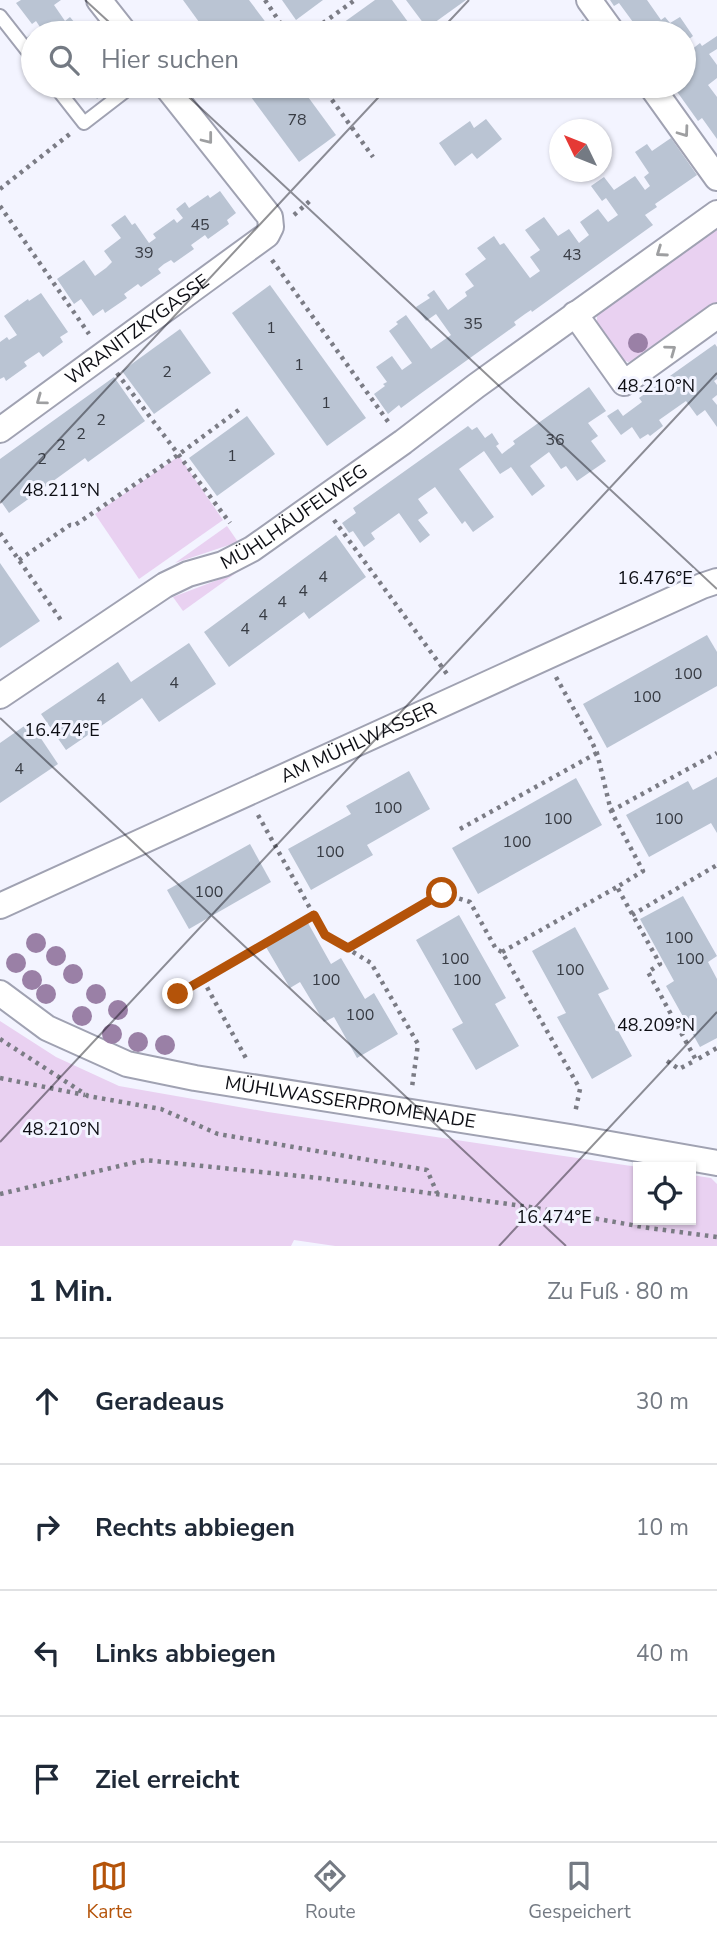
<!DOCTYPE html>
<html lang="de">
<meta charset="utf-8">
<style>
body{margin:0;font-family:"Nunito Sans",sans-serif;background:#f2f2f3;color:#1f2937}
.controls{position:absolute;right:21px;bottom:21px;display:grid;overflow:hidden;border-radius:0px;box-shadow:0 2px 5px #0004}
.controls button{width:63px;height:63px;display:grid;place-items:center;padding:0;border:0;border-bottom:2px solid #e0e1e3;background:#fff;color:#1f2937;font:35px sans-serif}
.compass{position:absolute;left:549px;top:119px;width:63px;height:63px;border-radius:50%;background:#fff;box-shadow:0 2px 5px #0004;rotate:313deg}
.stop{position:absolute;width:21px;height:21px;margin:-16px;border:5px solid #b45309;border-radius:50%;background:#fff}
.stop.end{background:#b45309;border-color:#fff;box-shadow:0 2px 7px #0008}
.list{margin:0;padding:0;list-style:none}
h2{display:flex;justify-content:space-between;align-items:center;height:91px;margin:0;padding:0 28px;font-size:30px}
h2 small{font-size:23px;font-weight:400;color:#747a83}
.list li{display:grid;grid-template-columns:46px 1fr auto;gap:21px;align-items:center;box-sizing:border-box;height:126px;padding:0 28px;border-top:2px solid #e0e1e3}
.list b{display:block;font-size:26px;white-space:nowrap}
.list em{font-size:23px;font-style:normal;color:#747a83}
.icon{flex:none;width:38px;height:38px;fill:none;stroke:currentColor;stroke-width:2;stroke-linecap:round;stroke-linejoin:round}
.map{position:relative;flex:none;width:717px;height:1246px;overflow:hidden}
.search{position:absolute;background:#fff;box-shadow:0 2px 5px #0004;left:21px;right:21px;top:21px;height:77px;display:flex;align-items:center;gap:18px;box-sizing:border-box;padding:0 24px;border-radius:38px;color:#747a83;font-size:26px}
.sheet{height:595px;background:#fff}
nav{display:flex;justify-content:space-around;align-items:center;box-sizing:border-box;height:98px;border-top:2px solid #e0e1e3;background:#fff;font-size:19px;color:#747a83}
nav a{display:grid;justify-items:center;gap:4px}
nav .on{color:#b45309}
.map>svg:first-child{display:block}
</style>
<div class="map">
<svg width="717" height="1246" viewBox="0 0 717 1246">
<rect width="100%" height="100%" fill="#f3f4ff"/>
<!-- green -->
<g fill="#e9d1f1">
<path d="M717 225V304L640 359 628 362 618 358 597 327V316L603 305Z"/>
<path d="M179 456 223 520 139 579 95 514Z"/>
<path d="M227 526 238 542 175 563Z"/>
<path d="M236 573 183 611 173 597Z"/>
<path d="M0 1021 56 1057 119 1086 268 1112 638 1167V1220H691V1175L711 1178 717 1184V1246H335L294 1240 291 1246H0Z"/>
</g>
<!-- building -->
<g fill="#bac4d3">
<path d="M21 0H61L54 5 65 21 70 17 83 33H33V48L26 38 40 27 36 21 32 24 16 3Z"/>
<path d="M183 0H249L267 24 255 33H207Z"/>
<path d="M282 0H323L296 20Z"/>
<path d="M375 0H392L416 33H329Z"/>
<path d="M406 0H466L427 28Z"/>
<path d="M610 0H647L661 20 665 17 670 23 680 17 693 36 684 43V33H641L619 3 614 6Z"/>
<path d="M583 19 594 33H573L570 30Z"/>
<path d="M717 36V49L709 54 717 65V78L708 85 717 97V139L702 118 698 121 673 86H684V51L686 54 700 43 702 46Z"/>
<path d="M80 86H113L97 99 91 91 87 94Z"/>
<path d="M243 86H300L336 135 299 162Z"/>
<path d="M486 119 502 139 477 159 472 153 455 166 439 143 470 121 474 128Z"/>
<path d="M671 138 697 175 655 204 657 207 645 215 653 225 532 312 531 310 525 314 514 322 516 325 420 394 401 408 399 405 388 414 374 394 385 386 383 384 387 382 376 367 392 356 402 370 412 363 389 331 398 324 396 322 406 315 431 349 451 335 436 314 426 321 416 307 430 298 427 295 434 290 448 310 467 296 465 292 474 286 465 274 486 259 477 248 494 236 500 245 504 243 530 278 540 271 530 257 540 250 525 230 544 217 558 236 569 229 579 243 589 235 580 222 598 209 608 222 618 215 606 198 602 201 591 186 604 177 614 190 635 176 645 190 650 186 644 177 649 173 635 152 647 144 652 151Z"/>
<path d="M220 191 236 213 227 220 229 224 208 239 205 235 191 245 194 249 174 263 171 260 164 264 158 269 161 273 141 287 138 284 124 294 127 298 105 313 103 309 93 316 81 299 74 304 57 279 84 260 95 276 106 268 112 262 104 251 121 238 111 225 125 215 132 225 135 223 149 243 156 238 153 234 174 219 177 223 183 218 176 209 185 202 189 208 208 195 210 198Z"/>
<path d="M270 285 366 418 327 446 232 313Z"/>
<path d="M41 293 68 332 60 337 63 342 43 357 39 352 24 362 27 366 6 381 4 377 0 379V342L7 337 9 340 17 335 4 316 28 299 29 301Z"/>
<path d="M180 329 211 373 154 414 122 371Z"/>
<path d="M715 344 717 347V379L714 381 717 385V395L712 399 717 405V427L705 410 697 416 686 401 659 420 663 426 650 436 648 434 640 439 632 427 621 435 607 416 618 409 623 416 642 402 639 398Z"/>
<path d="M114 377 145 421 88 462 85 458 9 513 0 500V459Z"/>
<path d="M589 387 606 411 588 423 598 436 591 441 606 461 577 481 566 466 561 469 549 452 530 466 545 486 532 496 511 467 500 474 484 451 459 469 494 517 473 532 465 521 462 524 435 487 418 499 428 513 418 520 430 535 420 543 399 513 371 533 375 539 364 547 353 531 349 533 342 523 356 513 353 508 468 426 472 430 477 427 485 438 492 433 499 444 496 446 502 454 515 444 513 441Z"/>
<path d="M247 416 275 454 217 496 189 458Z"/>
<path d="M336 535 366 577 309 619 304 612 229 667 204 632Z"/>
<path d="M0 563 40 621 0 648Z"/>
<path d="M707 635 717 652V686L607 748 583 704Z"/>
<path d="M189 643 216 684 159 722 142 698 66 750 41 714 118 662 131 682Z"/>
<path d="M30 722 58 764 0 803V743Z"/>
<path d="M409 771 430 809 367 845 373 855 311 890 288 849 351 814 346 806Z"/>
<path d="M717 777V833L711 823 649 857 626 815 688 781 693 790Z"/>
<path d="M576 778 602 825 478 894 452 848Z"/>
<path d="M250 844 271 882 189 929 167 890Z"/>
<path d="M683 896 717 956 708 962 717 979V1038L700 1047 666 986 674 981 640 919Z"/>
<path d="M459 915 506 998 495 1004 519 1046 476 1070 452 1029 463 1023 416 940Z"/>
<path d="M308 923 331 964 341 958 365 999 374 993 398 1034 357 1058 334 1017 324 1022 300 982 290 988 266 947Z"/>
<path d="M575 927 609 989 598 994 632 1056 592 1079 557 1017 566 1013 532 951Z"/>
</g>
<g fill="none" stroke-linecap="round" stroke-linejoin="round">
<!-- service casing -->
<g stroke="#a0a2b2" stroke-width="16">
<g id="service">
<path d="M0 16 33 58"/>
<path d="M55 86 84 123 132 86"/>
</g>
</g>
<!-- minor casing -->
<g stroke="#a0a2b2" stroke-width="28">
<g id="minor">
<path d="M99 0 125 33"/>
<path d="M589 0 613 33"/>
<path d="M651 86 717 178"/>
<path d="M575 314 624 383 717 316"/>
<path id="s1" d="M0 430 267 235 271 227 270 217 166 86"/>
<path id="s2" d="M0 696 165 585 188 574 223 564 252 549 403 442 476 386 717 213"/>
<path id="s3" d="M0 906 702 586 717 581"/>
<path id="s4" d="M0 993 47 1028 127 1064 195 1078 570 1137 717 1163"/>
</g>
</g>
<!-- path -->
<g stroke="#7b7c85" stroke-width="4.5" stroke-dasharray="3.5 5" stroke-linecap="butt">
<path d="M265 0 287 33"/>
<path d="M271 33 283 25"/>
<path d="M309 33 355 0"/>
<path d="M322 86 373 157"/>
<path d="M0 189 71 133"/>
<path d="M0 206 89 334"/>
<path d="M294 215 311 200"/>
<path d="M272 260 389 423"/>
<path d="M117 373 230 523"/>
<path d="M334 520 447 674"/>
<path d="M0 533 63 623"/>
<path d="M19 560 70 525H75L178 455 240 409"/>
<path d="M556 677 591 740 597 753 611 811 643 871 617 887 660 964 648 972 696 1060 717 1048"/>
<path d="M611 811 717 753"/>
<path d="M258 815 325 935 371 963 418 1044 412 1087"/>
<path d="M460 829 597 753"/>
<path d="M632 915 717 865"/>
<path d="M348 949 442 893 470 902 496 949 502 952 580 1089 575 1113"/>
<path d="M502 952 617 887"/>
<path d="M203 980 247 1060"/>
<path d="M178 994 314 915"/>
<path d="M0 1039 88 1096 161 1109 218 1134 427 1170 437 1193"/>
<path d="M667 1061 679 1069 696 1060"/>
<path d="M0 1078 85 1095"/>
<path d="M0 1194 145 1160 319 1178 530 1207 649 1228 717 1237"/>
</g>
<!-- service -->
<use href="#service" stroke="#fff" stroke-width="12"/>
<!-- minor -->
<use href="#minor" stroke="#fff" stroke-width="24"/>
</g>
<!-- trees -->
<g fill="#9a80a6">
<circle cx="638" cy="343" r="10"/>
<circle cx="36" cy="943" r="10"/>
<circle cx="56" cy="956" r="10"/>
<circle cx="16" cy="963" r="10"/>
<circle cx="73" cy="974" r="10"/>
<circle cx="32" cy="980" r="10"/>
<circle cx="46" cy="994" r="10"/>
<circle cx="96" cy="994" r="10"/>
<circle cx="118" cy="1010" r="10"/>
<circle cx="82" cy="1016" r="10"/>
<circle cx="112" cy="1034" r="10"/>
<circle cx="138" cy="1042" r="10"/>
<circle cx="165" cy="1045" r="10"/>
</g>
<!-- one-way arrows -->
<defs><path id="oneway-chevron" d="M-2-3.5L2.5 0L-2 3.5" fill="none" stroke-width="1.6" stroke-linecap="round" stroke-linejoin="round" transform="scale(1.75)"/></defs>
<g stroke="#9e9fa1">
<use href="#oneway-chevron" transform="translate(684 132) rotate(54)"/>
<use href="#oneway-chevron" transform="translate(208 139) rotate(52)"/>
<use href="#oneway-chevron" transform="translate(661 252) rotate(145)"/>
<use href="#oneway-chevron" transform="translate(671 350) rotate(-36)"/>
<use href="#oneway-chevron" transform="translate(41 400) rotate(144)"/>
</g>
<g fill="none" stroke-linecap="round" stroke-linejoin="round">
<!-- route -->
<path stroke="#b45309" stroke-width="9" d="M178 994 314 915 325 935 348 948 442 893"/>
</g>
<!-- ticks -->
<path fill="none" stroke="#0d0e14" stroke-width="2" stroke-opacity="0.45" d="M85 0 121 33M438 33 469 0M177 86 717 589M0 503 389 86M0 718 566 1246M0 1142 717 373M499 1246 717 1012"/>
<g text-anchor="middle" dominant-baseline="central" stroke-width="6" stroke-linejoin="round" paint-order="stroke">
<!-- number labels -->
<g font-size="16" fill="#383c44">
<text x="297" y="120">78</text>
<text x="200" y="225">45</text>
<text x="144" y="253">39</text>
<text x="572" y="255">43</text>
<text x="473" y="324">35</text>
<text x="271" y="328">1</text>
<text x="299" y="365">1</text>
<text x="167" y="372">2</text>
<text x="326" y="403">1</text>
<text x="101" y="420">2</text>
<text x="81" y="434">2</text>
<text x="555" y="440">36</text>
<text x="61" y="445">2</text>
<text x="232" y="456">1</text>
<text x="42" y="459">2</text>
<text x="323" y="577">4</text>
<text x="303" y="591">4</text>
<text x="282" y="602">4</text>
<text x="263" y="615">4</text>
<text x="245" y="629">4</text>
<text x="688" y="674">100</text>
<text x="174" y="683">4</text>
<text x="647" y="697">100</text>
<text x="101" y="699">4</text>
<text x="19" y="769">4</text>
<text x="388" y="808">100</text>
<text x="558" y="819">100</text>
<text x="669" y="819">100</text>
<text x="517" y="842">100</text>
<text x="330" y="852">100</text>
<text x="209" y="892">100</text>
<text x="679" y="938">100</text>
<text x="455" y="959">100</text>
<text x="690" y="959">100</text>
<text x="570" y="970">100</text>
<text x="326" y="980">100</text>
<text x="467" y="980">100</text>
<text x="360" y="1015">100</text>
</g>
<!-- street labels -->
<g font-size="19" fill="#0d0e14" stroke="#f3f4ff">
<text stroke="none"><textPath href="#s1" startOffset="170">WRANITZKYGASSE</textPath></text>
<text stroke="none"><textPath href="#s2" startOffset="346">MÜHLHÄUFELWEG</textPath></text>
<text stroke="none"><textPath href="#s3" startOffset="394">AM MÜHLWASSER</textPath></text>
<text stroke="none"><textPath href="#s4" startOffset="373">MÜHLWASSERPROMENADE</textPath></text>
</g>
</g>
<g font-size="18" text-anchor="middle" fill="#0d0e14" stroke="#f3f4ff" stroke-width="6" stroke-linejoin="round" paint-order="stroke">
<text x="656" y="392">48.210°N</text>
<text x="61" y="496">48.211°N</text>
<text x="655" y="584">16.476°E</text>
<text x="62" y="736">16.474°E</text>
<text x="656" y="1031">48.209°N</text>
<text x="61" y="1135">48.210°N</text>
<text x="554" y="1223">16.474°E</text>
</g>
</svg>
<div class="controls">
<button><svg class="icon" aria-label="locate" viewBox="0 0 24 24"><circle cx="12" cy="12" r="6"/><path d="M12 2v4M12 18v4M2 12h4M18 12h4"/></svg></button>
</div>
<svg class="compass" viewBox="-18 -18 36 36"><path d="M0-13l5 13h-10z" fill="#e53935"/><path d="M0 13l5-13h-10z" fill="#747a83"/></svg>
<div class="stop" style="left:442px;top:893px"></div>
<div class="stop end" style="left:178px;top:994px"></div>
<div class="search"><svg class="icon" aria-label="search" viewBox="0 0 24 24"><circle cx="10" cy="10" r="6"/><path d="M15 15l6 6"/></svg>Hier suchen</div>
</div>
<section class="sheet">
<h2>1 Min.<small>Zu Fuß · 80 m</small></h2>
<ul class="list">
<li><svg class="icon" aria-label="ahead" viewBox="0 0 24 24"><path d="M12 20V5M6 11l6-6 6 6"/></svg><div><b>Geradeaus</b></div><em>30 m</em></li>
<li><svg class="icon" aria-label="right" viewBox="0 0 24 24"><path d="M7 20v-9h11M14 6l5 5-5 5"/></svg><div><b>Rechts abbiegen</b></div><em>10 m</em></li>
<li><svg class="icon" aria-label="left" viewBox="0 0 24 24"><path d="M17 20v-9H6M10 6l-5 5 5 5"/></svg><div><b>Links abbiegen</b></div><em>40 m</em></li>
<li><svg class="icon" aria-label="arrive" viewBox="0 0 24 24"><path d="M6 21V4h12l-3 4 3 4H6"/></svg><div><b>Ziel erreicht</b></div></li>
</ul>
</section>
<nav>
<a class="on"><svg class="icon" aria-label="map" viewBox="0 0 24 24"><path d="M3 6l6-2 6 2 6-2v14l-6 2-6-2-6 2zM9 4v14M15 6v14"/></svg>Karte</a>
<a><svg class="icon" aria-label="directions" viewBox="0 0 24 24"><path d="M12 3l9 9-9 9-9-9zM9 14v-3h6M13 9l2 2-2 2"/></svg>Route</a>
<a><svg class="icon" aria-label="saved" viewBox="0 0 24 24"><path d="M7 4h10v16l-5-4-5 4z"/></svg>Gespeichert</a>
</nav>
